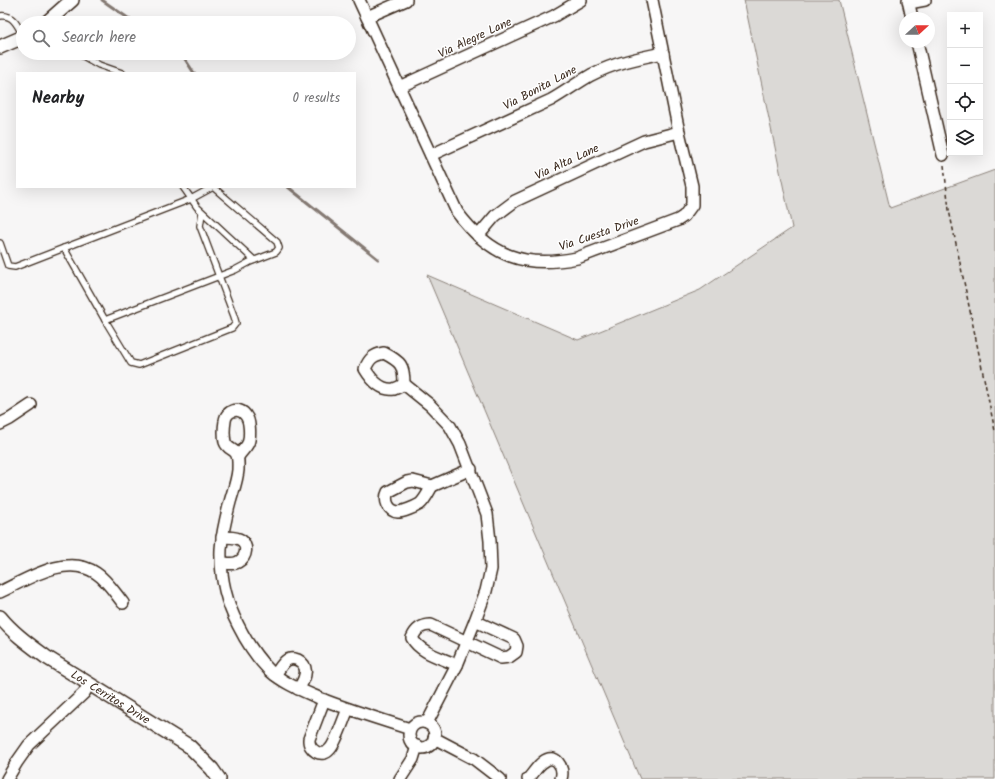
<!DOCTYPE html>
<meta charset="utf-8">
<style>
body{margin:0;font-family:Kalam,sans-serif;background:#f2f2f2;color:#202124}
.controls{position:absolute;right:12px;top:12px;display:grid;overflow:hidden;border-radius:0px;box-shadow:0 4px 16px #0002}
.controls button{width:36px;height:36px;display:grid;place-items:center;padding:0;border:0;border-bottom:1px solid #e0e0e0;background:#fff;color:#202124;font:20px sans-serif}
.compass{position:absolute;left:899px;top:12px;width:36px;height:36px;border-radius:50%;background:#fff;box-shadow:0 4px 16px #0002;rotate:69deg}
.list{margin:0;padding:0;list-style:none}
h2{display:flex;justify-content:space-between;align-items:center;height:52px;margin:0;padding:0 16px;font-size:17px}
h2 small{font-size:13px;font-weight:400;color:#757577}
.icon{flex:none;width:22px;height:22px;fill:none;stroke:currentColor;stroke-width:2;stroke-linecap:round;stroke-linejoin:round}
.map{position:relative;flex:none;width:995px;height:779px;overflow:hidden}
.search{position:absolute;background:#fff;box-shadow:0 4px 16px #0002;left:16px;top:16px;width:340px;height:44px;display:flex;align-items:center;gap:10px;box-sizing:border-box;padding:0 14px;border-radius:22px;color:#757577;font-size:15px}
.panel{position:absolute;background:#fff;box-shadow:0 4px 16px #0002;left:16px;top:72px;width:340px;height:116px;border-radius:0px}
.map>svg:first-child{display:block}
</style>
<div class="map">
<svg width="995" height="779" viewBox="0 0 995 779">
<rect width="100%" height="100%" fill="#f7f6f6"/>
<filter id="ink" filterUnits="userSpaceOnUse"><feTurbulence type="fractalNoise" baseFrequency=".025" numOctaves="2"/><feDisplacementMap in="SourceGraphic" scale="8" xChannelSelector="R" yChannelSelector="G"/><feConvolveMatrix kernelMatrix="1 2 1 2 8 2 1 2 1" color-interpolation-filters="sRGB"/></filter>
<g filter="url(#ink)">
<!-- green -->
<path fill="#dbd9d6" stroke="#8b827a" d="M744 0H839L890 208 995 170V779H640L427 275 578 340 700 290 792 228Z"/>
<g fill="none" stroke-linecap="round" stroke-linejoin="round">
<!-- stream -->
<g stroke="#847972" stroke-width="3">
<path d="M102 0 135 23"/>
<path d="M181 53 194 73"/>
<path d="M288 187 378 259"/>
</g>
<!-- service casing -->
<g stroke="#3b2a1e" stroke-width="8">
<g id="service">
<path d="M0 16C13 14 18 26 23 36"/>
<path d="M78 53 99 65 122 73"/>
<path d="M183 187 197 207 254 260"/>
<path d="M0 243 8 266 15 267 64 248 105 320 235 270 250 262 276 252 279 248 277 242 213 187"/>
<path d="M64 248 191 199 213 187"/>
<path d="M105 320 131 363 139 365 232 328 236 323 234 316 200 226 202 213"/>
</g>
</g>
<!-- minor casing -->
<g stroke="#3b2a1e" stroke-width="14">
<g id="minor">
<path d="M359 0 457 212C490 256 524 269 577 258L678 220 684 216 692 205V186L679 132 652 0"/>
<path d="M908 0 912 18"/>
<path d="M909 3 925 0"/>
<path d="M367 17 406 0"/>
<path d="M917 42 943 155"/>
<path d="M399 87 554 16 581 0"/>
<path d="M431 155 551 100C565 92 577 83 591 75 614 63 638 58 663 53"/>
<path d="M478 236 495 216 515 201 644 141 679 132"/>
<path d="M384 353C401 362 404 365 404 384 401 386 397 388 394 389 381 391 371 379 365 369 369 359 373 355 384 353Z"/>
<path d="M404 384 430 405 450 426 460 444 487 514 490 541 491 569 486 591 475 621 457 665 427 723"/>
<path d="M0 424 10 419 31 405"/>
<path d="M238 457C241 451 248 447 249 440 250 434 250 421 246 416 240 406 226 410 225 421 224 427 224 437 225 442 227 448 232 449 235 452 239 456 238 465 238 470 237 481 233 491 230 502 226 517 222 533 221 549 220 576 226 602 238 625 246 641 256 657 269 670 283 683 301 690 319 698 349 710 380 719 410 729"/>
<path d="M413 481 432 486C429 491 425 500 420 504 415 507 403 512 398 512 388 511 384 500 388 492L407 482Z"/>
<path d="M432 486 471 469"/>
<path d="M222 563C227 563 233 565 238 562 247 558 249 543 239 539 234 537 227 537 222 537"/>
<path d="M0 592C28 579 66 553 96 573 107 580 115 593 123 603"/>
<path d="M457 665C442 658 420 653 412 638 416 629 421 625 431 625L501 658 509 657 516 652 517 646 514 639 475 621"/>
<path d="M275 675C279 670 282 663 287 660 297 655 308 665 305 675 304 680 301 685 298 689"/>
<path d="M324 700 309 739C308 750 322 759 330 749 336 743 344 718 348 709"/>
<circle cx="422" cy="735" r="13"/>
<path d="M434 738 474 759 500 779"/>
<path d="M7 779 17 762 29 745 84 693 89 684"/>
<path d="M400 779 413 759 417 746"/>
<path d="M528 779C533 774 537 766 543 762 555 752 565 767 561 779"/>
</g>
</g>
<!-- tertiary casing -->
<g stroke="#3b2a1e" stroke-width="16">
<g id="tertiary">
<path d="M46 23 72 0"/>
<path d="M0 47 23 37"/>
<path id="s1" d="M0 617C13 633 30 645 46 657L189 746 212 769 219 779"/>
</g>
</g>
<!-- path -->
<path stroke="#3b2a1e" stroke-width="1.5" stroke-dasharray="4 3" stroke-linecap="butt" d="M944 165 949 210 995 431"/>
<!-- service -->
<use href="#service" stroke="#fff" stroke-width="5.5"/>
<!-- minor -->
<use href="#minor" stroke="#fff" stroke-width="11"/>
<!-- tertiary -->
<use href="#tertiary" stroke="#fff" stroke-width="13"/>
</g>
</g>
<g text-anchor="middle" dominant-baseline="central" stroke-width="3" stroke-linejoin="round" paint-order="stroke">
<!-- street labels -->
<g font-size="12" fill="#3b2a1e" stroke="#fff">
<text transform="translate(475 38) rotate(-25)">Via Alegre Lane</text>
<text transform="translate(540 88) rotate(-28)">Via Bonita Lane</text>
<text transform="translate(567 162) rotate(-25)">Via Alta Lane</text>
<text transform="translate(599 234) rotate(-19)">Via Cuesta Drive</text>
<text stroke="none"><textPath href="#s1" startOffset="137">Los Cerritos Drive</textPath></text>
</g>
</g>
</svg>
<div class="controls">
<button>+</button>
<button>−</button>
<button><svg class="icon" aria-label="locate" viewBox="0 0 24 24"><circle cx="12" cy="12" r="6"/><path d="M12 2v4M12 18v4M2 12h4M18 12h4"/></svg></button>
<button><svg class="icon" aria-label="layers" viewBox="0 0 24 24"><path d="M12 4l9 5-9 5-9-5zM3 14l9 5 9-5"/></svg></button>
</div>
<svg class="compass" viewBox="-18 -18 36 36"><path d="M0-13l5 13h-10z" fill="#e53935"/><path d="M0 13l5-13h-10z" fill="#757577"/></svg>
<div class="search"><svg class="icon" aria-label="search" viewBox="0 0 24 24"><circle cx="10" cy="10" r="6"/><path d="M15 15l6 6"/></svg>Search here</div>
<section class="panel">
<h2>Nearby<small>0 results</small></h2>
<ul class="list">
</ul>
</section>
</div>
